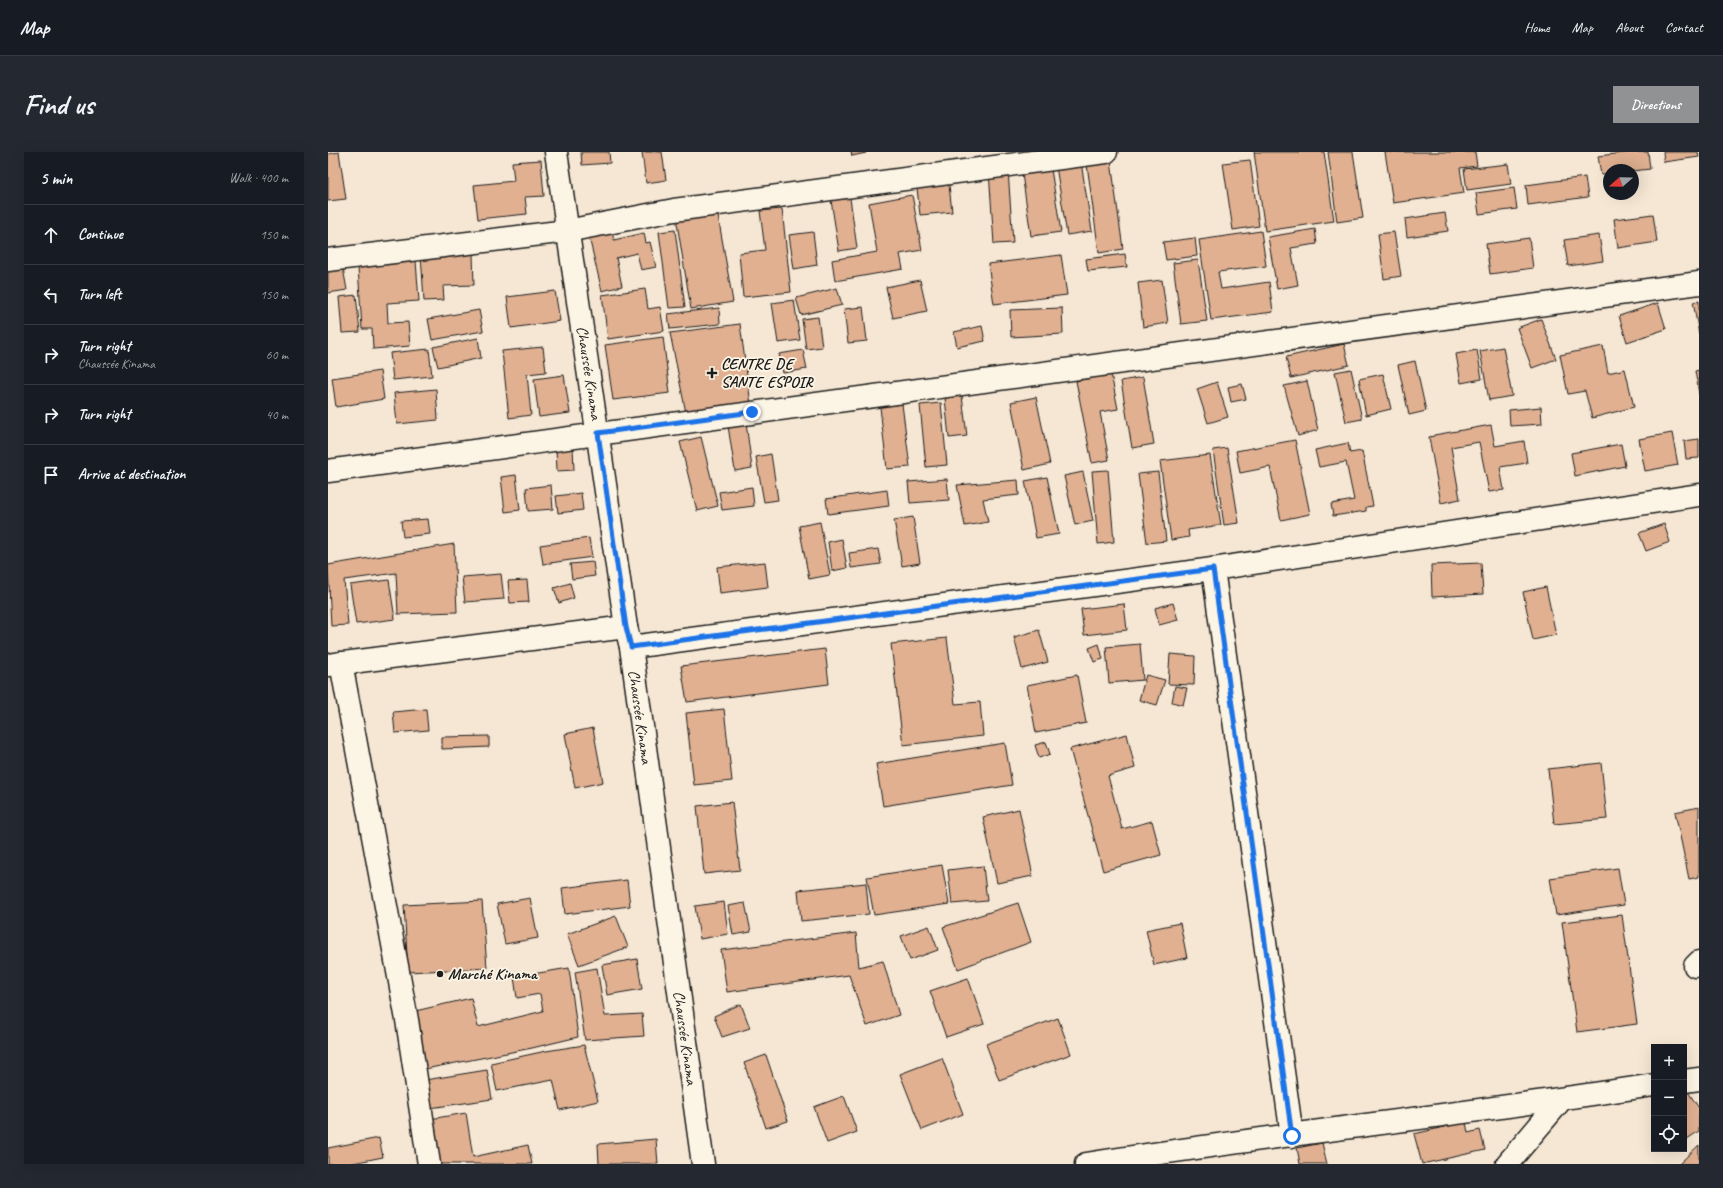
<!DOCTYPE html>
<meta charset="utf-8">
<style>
body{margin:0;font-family:Caveat,sans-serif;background:#242831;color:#f1f3f6}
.controls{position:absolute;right:12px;bottom:12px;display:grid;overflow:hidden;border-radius:0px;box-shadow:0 4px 16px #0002}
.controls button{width:36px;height:36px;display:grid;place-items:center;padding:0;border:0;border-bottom:1px solid #363941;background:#171b24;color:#f1f3f6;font:20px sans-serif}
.compass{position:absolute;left:1275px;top:12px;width:36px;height:36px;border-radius:50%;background:#171b24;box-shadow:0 4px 16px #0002;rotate:250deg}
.stop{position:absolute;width:12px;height:12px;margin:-9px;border:3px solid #1a73e8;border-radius:50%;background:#fff}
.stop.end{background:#1a73e8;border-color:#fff;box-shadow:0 1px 4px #0008}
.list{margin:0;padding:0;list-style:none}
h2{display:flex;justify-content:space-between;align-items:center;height:52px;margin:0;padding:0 16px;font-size:17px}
h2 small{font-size:13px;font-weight:400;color:#9ea1a6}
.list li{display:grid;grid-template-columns:26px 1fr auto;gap:12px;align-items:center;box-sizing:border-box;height:60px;padding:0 16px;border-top:1px solid #363941}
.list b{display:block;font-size:15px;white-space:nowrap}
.list p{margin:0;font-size:13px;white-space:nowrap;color:#9ea1a6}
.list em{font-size:13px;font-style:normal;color:#9ea1a6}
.icon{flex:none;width:22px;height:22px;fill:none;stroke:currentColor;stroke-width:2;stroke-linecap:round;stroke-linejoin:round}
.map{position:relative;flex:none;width:1371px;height:1012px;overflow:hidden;border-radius:0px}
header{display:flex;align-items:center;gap:24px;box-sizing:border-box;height:56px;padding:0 20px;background:#171b24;border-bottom:1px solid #363941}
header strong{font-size:19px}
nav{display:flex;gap:22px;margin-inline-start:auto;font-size:14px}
.intro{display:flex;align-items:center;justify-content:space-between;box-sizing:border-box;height:96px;padding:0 24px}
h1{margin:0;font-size:28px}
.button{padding:10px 18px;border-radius:0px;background:#919294;color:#fff;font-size:14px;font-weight:700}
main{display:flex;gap:24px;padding:0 24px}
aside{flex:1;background:#171b24;border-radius:0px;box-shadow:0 4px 16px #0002}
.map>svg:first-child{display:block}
</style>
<header>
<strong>Map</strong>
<nav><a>Home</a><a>Map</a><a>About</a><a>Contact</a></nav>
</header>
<div class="intro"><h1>Find us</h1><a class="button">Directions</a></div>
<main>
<aside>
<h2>5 min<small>Walk · 400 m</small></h2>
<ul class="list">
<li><svg class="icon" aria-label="ahead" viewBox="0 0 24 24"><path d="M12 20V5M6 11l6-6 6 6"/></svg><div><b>Continue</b></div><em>150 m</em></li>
<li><svg class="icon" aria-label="left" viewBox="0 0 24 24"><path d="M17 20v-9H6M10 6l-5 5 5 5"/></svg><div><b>Turn left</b></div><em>150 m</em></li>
<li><svg class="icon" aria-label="right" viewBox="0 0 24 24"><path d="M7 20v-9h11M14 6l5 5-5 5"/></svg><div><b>Turn right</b><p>Chaussée Kinama</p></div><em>60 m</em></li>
<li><svg class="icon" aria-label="right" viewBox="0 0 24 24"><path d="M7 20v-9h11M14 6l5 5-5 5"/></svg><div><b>Turn right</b></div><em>40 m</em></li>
<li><svg class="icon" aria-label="arrive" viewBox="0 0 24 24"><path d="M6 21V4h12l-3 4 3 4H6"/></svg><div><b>Arrive at destination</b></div></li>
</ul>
</aside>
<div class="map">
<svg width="1371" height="1012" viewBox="0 0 1371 1012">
<rect width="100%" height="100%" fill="#f6e7d4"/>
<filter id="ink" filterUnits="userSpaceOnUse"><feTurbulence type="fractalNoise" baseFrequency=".025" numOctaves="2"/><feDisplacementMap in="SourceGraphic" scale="8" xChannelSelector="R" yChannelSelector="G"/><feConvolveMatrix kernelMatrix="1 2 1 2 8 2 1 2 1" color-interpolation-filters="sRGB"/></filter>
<g filter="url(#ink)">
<!-- building -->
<g fill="#e0b091" stroke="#1c1c1c">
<path d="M11 0 18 47 0 49V2Z"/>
<path d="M253 0H281L282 11 254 13Z"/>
<path d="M314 0H334L338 28 318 31Z"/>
<path d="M523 0H538V1L524 4Z"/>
<path d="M926 0H996L1006 69 937 79Z"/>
<path d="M1000 0H1025L1035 66 1009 70Z"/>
<path d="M1057 0H1147L1149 14 1132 16 1136 41 1065 51Z"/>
<path d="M1303 0H1320L1322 17 1305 19 1281 18V22L1273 23 1270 4Z"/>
<path d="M1335 0H1370L1371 5 1336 10Z"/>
<path d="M782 2 795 97 771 101 758 5Z"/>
<path d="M752 4 764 79 739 83 727 8Z"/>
<path d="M213 8 216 44 197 45 199 62 150 67 146 33 186 29 184 10Z"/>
<path d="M922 8 931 74 905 78 895 11Z"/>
<path d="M722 11 733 80 703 84 693 15Z"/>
<path d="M1180 12 1183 32 1139 38 1136 17Z"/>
<path d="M680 18 685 91 666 92 661 19Z"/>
<path d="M1257 25 1260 45 1200 53 1198 33Z"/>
<path d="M621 33 624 60 592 63 589 36Z"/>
<path d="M1186 36 1189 57 1151 62 1148 41Z"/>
<path d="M584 43 594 98 572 102 575 117 507 129 504 108 549 100 541 51Z"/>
<path d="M522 46 529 96 511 99 503 48Z"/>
<path d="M454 57 463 140 415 145 411 101 437 98 432 59Z"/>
<path d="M389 58 405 150 363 157 348 65Z"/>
<path d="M1117 61 1120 79 1079 85 1077 67Z"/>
<path d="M1325 62 1329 90 1290 96 1286 67Z"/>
<path d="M283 76 286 88 316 81 318 91 322 90 328 115 313 118 309 101 288 106 294 134 274 139 260 81Z"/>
<path d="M987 77 989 92 963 96 970 133 949 137 940 85Z"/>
<path d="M347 78 357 155 341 156 331 80Z"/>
<path d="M933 79 938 114 890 120 893 137 941 130 945 160 883 168 871 88Z"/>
<path d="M485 80 489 113 466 117 461 83Z"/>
<path d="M1066 80 1073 124 1056 127 1050 82Z"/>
<path d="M1271 83 1275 109 1240 114 1236 88Z"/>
<path d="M867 86 869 104 838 108 835 90Z"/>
<path d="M1201 86 1205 116 1162 122 1158 92Z"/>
<path d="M93 102 112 103 145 102 146 133 115 134 116 148 96 149Z"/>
<path d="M797 102 799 115 760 119 758 107Z"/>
<path d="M733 103 739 143 666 152 660 112Z"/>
<path d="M870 108 879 169 853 172 845 111Z"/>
<path d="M88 109 91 149 59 151 60 171 80 170 82 194 45 197 44 177H34L30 115 45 114V112Z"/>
<path d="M15 116 19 138 0 141V118Z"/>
<path d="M592 128 599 159 565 166 558 135Z"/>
<path d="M834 128 840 171 815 175 810 131Z"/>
<path d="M509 136 514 153 473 163 468 146Z"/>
<path d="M317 137 320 157 332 155 336 179 280 187 274 143Z"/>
<path d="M227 139 232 169 183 176 179 145Z"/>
<path d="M28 143 32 180 14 181 11 145Z"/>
<path d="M466 148 472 188 450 191 444 151Z"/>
<path d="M1371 149V182L1365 150Z"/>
<path d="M1330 151 1338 177 1299 190 1291 164Z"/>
<path d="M535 155 539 189 520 191 516 157Z"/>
<path d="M391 156 392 172 342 177 340 162Z"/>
<path d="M734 156 735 182 683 185 682 158Z"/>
<path d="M151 158 155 179 104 188 100 167Z"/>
<path d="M490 165 494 195 478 197 474 167Z"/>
<path d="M1213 167 1228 207 1204 216 1189 176Z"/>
<path d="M412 172 424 260 359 266 342 181Z"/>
<path d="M654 174 657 189 629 195 626 180Z"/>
<path d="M335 185 342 241 285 248 277 193Z"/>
<path d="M150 186 153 206 110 215 105 195Z"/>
<path d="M1016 192 1021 213 963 226 958 205Z"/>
<path d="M1275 194 1280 221 1297 217 1306 255 1264 266 1257 239 1240 242 1232 203Z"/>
<path d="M215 195 218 220 199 222 203 263 181 266 174 199Z"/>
<path d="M1175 195 1184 244 1161 248 1152 199Z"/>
<path d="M101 197 104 224 65 228 62 201Z"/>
<path d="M475 198 479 217 455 221 451 202Z"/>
<path d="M1149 198 1154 227 1133 231 1128 202Z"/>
<path d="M1087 209 1098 259 1081 263 1070 213Z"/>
<path d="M1023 217 1034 267 1018 270 1007 220Z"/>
<path d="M1371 218V242L1367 219Z"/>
<path d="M52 219 56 247 8 255 4 226Z"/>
<path d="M783 222 790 257 772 260 781 308 764 311 748 229Z"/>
<path d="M1055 222 1063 257 1038 263 1031 227Z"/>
<path d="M236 223 242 261 211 265 206 227Z"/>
<path d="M815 225 826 292 804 296 793 229Z"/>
<path d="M979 229 990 278 970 284 956 234Z"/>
<path d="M889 230 900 265 880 271 869 237Z"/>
<path d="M914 232 918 247 903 250 900 235Z"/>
<path d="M108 237 110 268 69 272 66 241Z"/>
<path d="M634 244 639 284 621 286 617 246Z"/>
<path d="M708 245 722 312 696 318 683 250Z"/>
<path d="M613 251 619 313 598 315 592 253Z"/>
<path d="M574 252 582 315 559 317 552 255Z"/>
<path d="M1213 255 1214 272 1182 274 1181 258Z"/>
<path d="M418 271 424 316 407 319 400 274Z"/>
<path d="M1163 273 1167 294 1196 289 1199 311 1172 315 1176 338 1161 340 1151 290 1123 295 1132 347 1113 351 1101 285 1106 284V283Z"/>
<path d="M1344 281 1350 313 1317 319 1311 287Z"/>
<path d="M373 285 390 354 369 359 352 290Z"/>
<path d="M1371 287V306L1358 307 1356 289Z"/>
<path d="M967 288 982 362 953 368 942 315 912 321 908 299Z"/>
<path d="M1020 291 1022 301 1034 299 1045 354 1038 355V359L1005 364 1003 352 1026 348 1018 310 991 315 987 298Z"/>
<path d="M1293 292 1297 314 1247 324 1243 301Z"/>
<path d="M245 295 246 318 229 319 228 296Z"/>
<path d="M899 296 911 371 896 373 885 298Z"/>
<path d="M443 302 450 348 436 350 428 305Z"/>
<path d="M882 303 893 373 860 378 861 385 843 388 832 309Z"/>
<path d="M780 318 786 390 770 392 764 319Z"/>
<path d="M755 320 765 369 747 373 736 324Z"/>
<path d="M830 320 838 389 819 391 810 322Z"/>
<path d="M188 323 192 358 177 360 173 325Z"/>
<path d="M719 325 731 382 708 386 697 329Z"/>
<path d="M619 327 621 348 582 351 580 330Z"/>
<path d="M690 328 691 343 655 347 660 370 637 374 629 333Z"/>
<path d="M223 333 225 357 200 359 198 336Z"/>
<path d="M424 335 426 354 394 358 391 340Z"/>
<path d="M559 338 561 354 500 362 498 347Z"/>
<path d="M253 341 255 358 230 361 228 344Z"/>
<path d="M585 365 592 411 574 414 566 368Z"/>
<path d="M100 367 102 382 75 385 73 369Z"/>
<path d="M492 370 502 423 481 427 471 374Z"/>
<path d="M1336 372 1342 390 1318 399 1311 381Z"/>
<path d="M261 386 264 405 215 412 212 393Z"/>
<path d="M514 387 519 416 504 419 500 390Z"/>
<path d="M126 392 129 460 70 462 68 421 16 428 20 473 3 474 0 413Z"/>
<path d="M550 397 553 412 523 416 521 401Z"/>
<path d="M265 410 267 424 244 427 242 412Z"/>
<path d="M437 410 440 435 392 441 389 415Z"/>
<path d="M1153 411 1155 442 1104 445 1103 413Z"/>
<path d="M173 422 176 447 137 450 134 425Z"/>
<path d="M61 428 67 467 28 472 22 433Z"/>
<path d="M199 428 201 450 182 451 180 429Z"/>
<path d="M242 431 246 446 231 451 226 436Z"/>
<path d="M1218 435 1228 483 1205 488 1195 440Z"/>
<path d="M845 451 850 468 831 473 827 456Z"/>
<path d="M796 452 799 478 756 483 753 457Z"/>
<path d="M711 478 720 510 694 517 686 485Z"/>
<path d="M619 486 627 552 652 550 655 584 575 593 563 492Z"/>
<path d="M771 492 775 507 766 510 761 496Z"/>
<path d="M812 492 815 528 781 531 778 495Z"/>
<path d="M497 497 501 532 359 550 353 514Z"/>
<path d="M842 502 867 504 866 533 840 532Z"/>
<path d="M749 523 758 571 708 581 699 533Z"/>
<path d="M818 523 837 528 829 553 811 548Z"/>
<path d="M847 534 859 536 855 553 844 550Z"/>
<path d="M98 557 100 578 67 581 65 560Z"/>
<path d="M396 557 404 629 366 633 358 561Z"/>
<path d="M265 576 275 630 247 636 237 582Z"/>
<path d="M799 582 807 616 780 624 794 677 824 669 833 703 775 719 742 597Z"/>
<path d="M161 584V595L114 597V585Z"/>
<path d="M718 590 722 602 711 606 707 593Z"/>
<path d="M677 591 684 633 555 654 548 612Z"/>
<path d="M1273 611 1279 667 1226 672 1220 617Z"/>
<path d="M404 650 412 718 376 722 369 654Z"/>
<path d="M1371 655V725L1361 727 1347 660Z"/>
<path d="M691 657 705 724 669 731 655 665Z"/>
<path d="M614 713 621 752 546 763 539 725Z"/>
<path d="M655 714 659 749 624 752 620 718Z"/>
<path d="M1290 716 1296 753 1228 763 1222 726Z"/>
<path d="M299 728 302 754 237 762 234 736Z"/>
<path d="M538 731 541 762 473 769 470 738Z"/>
<path d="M202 746 210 786 177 792 169 752Z"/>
<path d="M154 749 159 816 80 820 76 753Z"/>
<path d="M396 750 400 782 372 787 367 754Z"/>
<path d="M417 751 423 780 405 783 400 754Z"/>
<path d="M690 751 703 790 630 817 615 775Z"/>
<path d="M1294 763 1309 872 1249 880 1234 770Z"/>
<path d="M288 764 300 795 251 813 239 782Z"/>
<path d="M852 771 859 806 826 813 818 778Z"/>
<path d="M601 774 610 798 582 808 573 784Z"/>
<path d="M528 781 531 815 555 809 571 863 539 874 521 823 399 840 393 798Z"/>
<path d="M309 807 314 837 279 843 274 813Z"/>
<path d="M241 816 250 885 204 896 97 917 83 860 143 846 150 875 215 859 212 842 189 846 186 825Z"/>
<path d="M269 816 277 864 314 862 316 884 257 888 247 820Z"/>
<path d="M640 826 656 872 618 885 602 839Z"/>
<path d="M413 852 422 876 394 885 386 864Z"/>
<path d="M730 866 743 902 671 928 658 892Z"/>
<path d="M256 893 270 949 232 958 225 928 169 939 163 911 218 899Z"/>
<path d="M438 903 460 969 438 976 416 911Z"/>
<path d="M614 906 635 962 594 978 572 922Z"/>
<path d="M159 918 164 947 102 956 97 928Z"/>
<path d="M1358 937 1371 956V979L1356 989V938Z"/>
<path d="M516 944 529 980 499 991 486 955Z"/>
<path d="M138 961 145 1005 200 993 204 1012H110L102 967Z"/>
<path d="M1138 970 1140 981 1152 978 1157 998 1094 1012 1086 982Z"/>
<path d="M51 986 55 1005 20 1012H0V996Z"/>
<path d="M328 987 330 1012H271L270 992Z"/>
<path d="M994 991 999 1012H972L969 996Z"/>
<path d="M1371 993V1012H1351Z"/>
</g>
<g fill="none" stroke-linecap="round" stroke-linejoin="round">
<!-- minor casing -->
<g stroke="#1c1c1c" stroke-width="25">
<g id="minor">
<path d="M0 108 239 79 346 58 778 0"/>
<path d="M0 319 1371 131"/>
<path d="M885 417 964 984"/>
<path d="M303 495 885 417 1371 343"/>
<path d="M13 511 79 868 101 1012"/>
<path d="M0 513 298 475"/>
<path d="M1367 814 1371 810"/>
<path d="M1356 929 1371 927"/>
<path d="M758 1012C947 983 1137 962 1326 933"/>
<path d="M1179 1012 1233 948"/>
</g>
</g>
<!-- tertiary casing -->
<g stroke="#1c1c1c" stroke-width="25">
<path id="tertiary" d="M228 0 298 475 303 495 375 1012"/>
</g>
<!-- minor -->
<use href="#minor" stroke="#fcf5e5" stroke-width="22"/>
<!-- tertiary -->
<use href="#tertiary" stroke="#fcf5e5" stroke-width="22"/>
</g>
</g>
<g fill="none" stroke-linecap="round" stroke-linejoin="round" filter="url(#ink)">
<!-- route -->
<path stroke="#1a73e8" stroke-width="5" d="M424 260 270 281 298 475 303 495 885 417 964 984"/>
</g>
<!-- markers -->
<g fill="#1c1c1c" stroke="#fcf5e5" stroke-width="1.5">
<path d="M382 215h4v4h4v4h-4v4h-4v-4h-4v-4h4z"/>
<circle cx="112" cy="822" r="4"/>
</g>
<g text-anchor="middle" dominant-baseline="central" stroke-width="3.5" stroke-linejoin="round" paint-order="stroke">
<!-- poi labels -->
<g font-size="16" font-weight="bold" fill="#1c1c1c" stroke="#fcf5e5" text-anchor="start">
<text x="393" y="212">CENTRE DE<tspan x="393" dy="18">SANTE ESPOIR</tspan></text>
<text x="120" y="822">Marché Kinama</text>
</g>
<!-- street labels -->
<g font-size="16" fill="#1c1c1c" stroke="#fcf5e5">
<text transform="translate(261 221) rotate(81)">Chaussée Kinama</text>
<text transform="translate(312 565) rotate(82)">Chaussée Kinama</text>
<text transform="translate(357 886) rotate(82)">Chaussée Kinama</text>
</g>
</g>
</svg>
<div class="controls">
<button>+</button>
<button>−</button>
<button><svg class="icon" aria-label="locate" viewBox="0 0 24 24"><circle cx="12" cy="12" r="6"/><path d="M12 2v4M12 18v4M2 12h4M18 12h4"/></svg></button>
</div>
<svg class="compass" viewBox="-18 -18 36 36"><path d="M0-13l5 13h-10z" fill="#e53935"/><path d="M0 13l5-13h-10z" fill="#9ea1a6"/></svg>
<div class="stop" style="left:964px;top:984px"></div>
<div class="stop end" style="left:424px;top:260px"></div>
</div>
</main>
